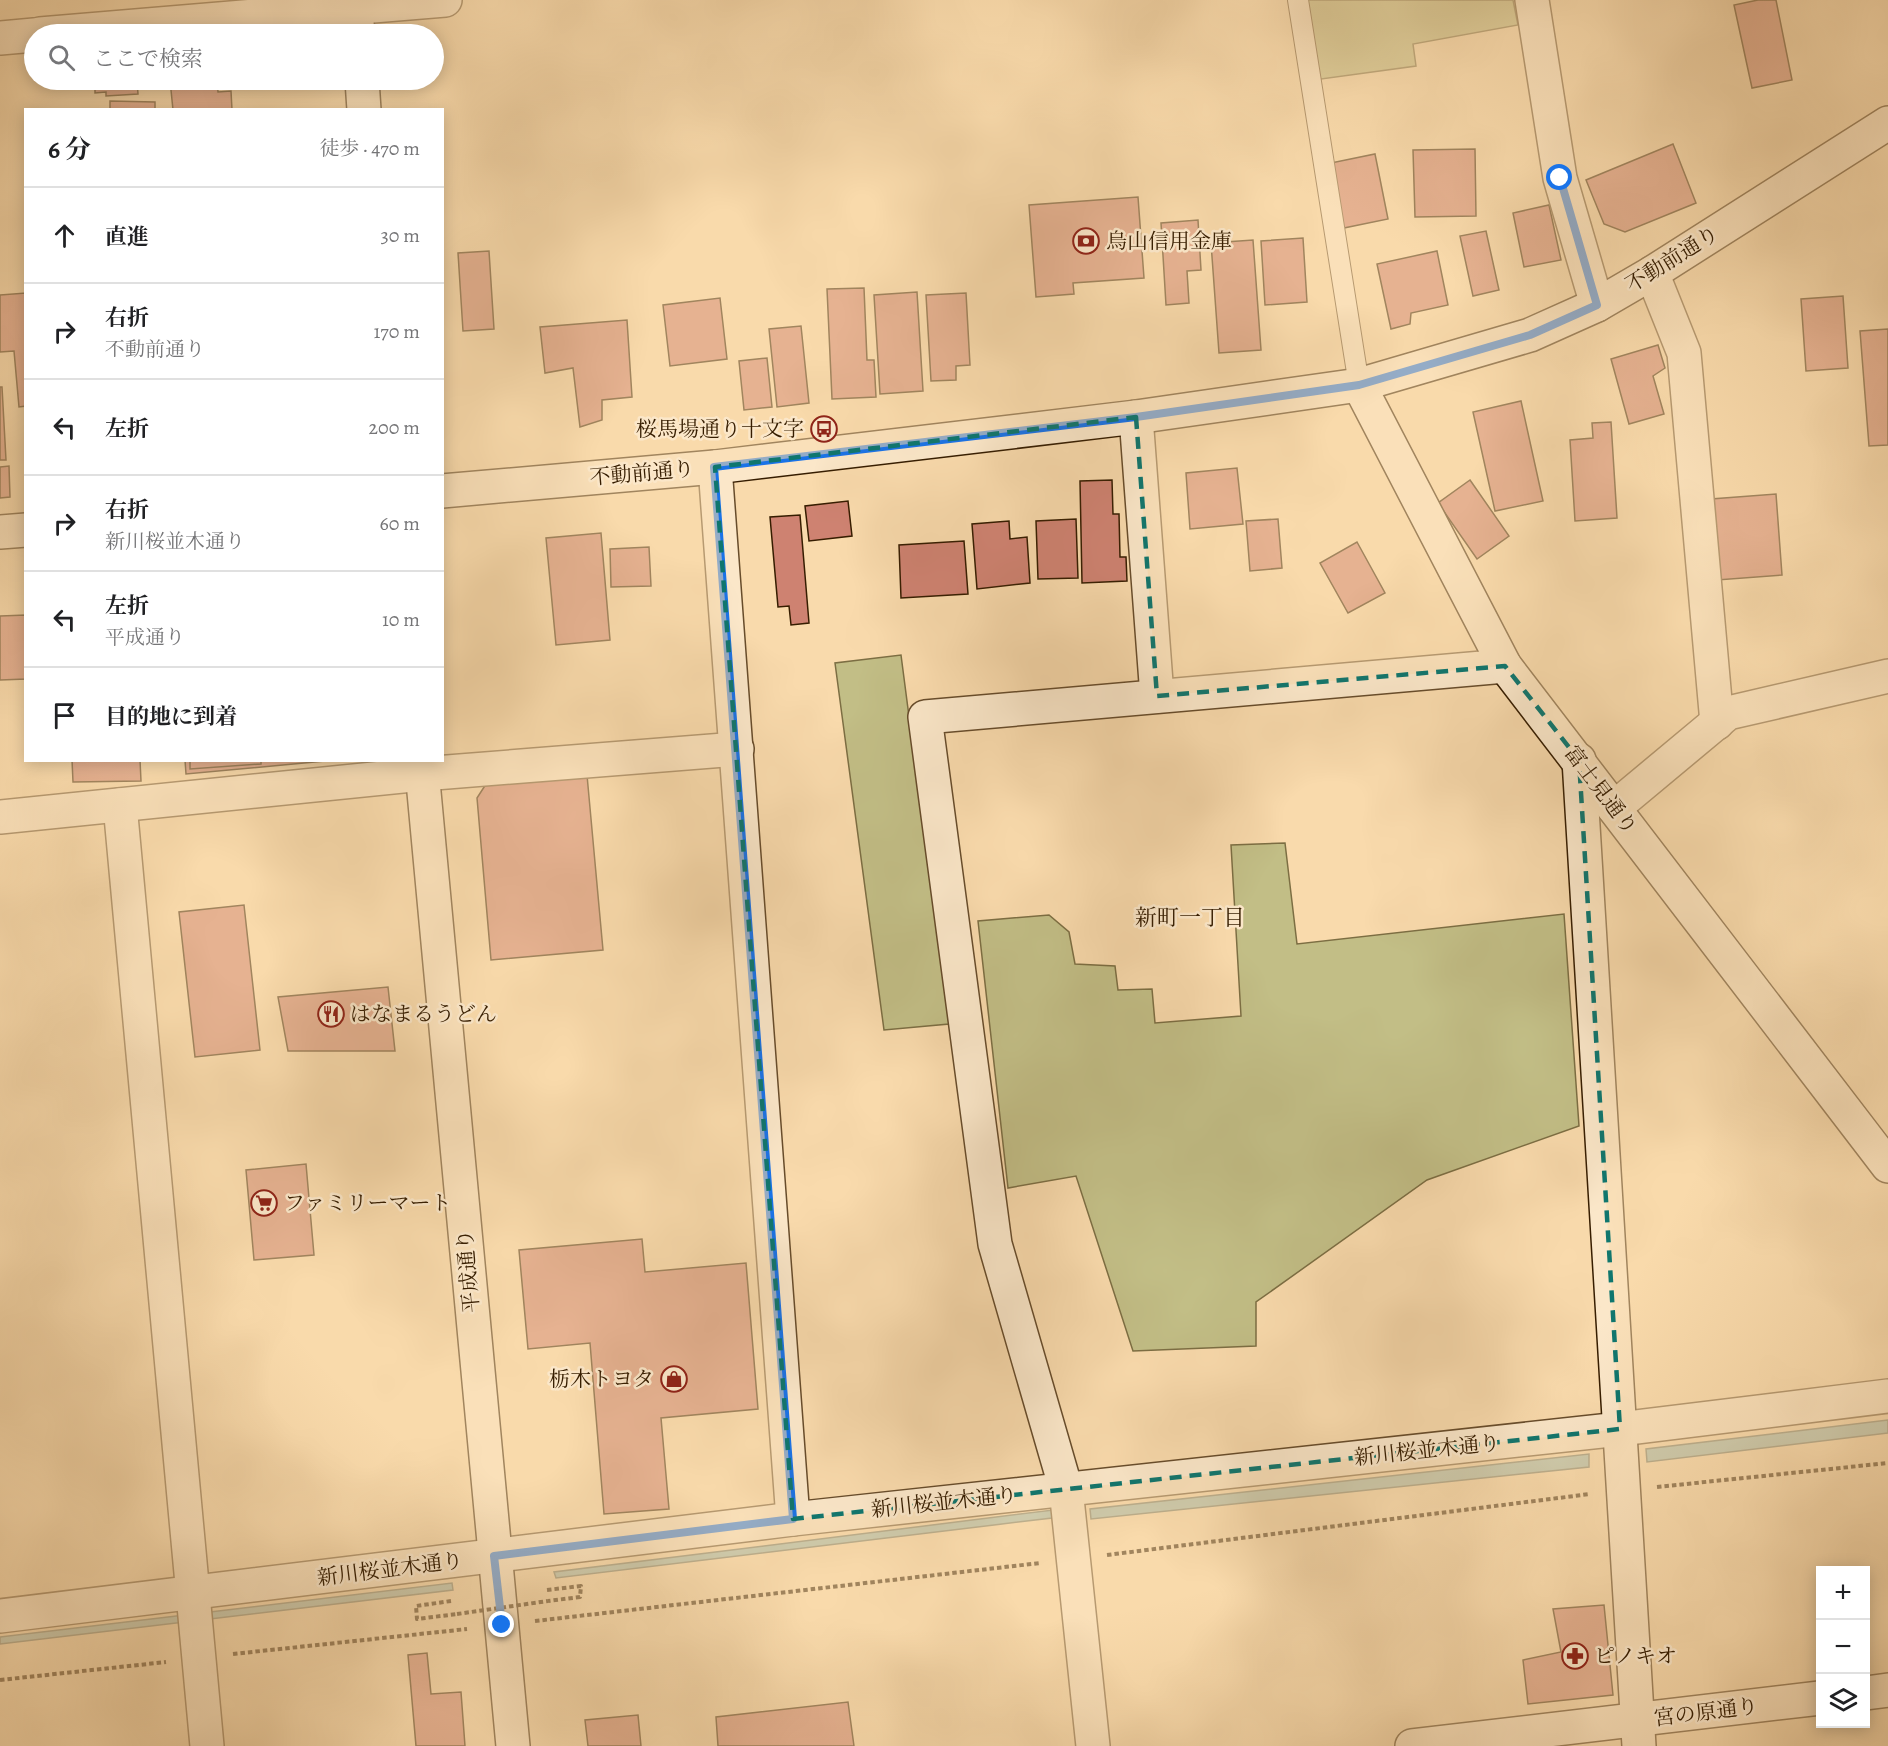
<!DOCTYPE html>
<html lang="ja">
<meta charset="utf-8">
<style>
body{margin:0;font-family:Alegreya,"Noto Serif JP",serif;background:#f6f6f6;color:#202124}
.controls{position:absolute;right:18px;bottom:18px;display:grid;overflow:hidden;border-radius:0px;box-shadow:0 3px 15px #0003}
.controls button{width:54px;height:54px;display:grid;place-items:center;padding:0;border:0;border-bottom:2px solid #e0e0e0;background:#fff;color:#202124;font:30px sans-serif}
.stop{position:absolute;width:18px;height:18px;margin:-14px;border:4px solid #1a73e8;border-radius:50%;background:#fff}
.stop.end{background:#1a73e8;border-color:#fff;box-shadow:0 2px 6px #0008}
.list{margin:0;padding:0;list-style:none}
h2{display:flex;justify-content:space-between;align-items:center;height:78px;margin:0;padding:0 24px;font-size:26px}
h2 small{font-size:20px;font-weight:400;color:#757577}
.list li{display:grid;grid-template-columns:39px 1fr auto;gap:18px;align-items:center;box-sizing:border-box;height:96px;padding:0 24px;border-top:2px solid #e0e0e0}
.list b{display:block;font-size:22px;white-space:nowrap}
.list p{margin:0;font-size:20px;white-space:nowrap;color:#757577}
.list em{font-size:20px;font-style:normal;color:#757577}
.icon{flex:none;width:33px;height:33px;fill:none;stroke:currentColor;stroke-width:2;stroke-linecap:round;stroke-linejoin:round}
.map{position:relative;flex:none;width:1888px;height:1746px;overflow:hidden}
.search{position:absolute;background:#fff;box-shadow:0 3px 15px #0003;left:24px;top:24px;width:420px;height:66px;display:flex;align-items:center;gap:15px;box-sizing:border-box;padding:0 21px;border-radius:33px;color:#757577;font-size:22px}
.panel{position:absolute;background:#fff;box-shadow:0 3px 15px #0003;left:24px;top:108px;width:420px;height:654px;border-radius:0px}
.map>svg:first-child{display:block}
</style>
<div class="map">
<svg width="1888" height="1746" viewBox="0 0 1888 1746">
<rect width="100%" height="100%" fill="#f9daac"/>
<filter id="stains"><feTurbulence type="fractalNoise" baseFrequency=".00333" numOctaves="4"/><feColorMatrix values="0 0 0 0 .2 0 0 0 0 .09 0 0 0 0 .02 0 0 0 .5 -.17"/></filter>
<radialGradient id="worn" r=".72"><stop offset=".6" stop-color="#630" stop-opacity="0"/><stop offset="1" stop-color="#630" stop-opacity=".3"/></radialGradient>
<!-- green -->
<g fill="#c2be86" stroke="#7c6e43" stroke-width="1.5">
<path d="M1306 0H1513L1518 25 1413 44 1416 66 1314 80Z"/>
<path d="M901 655 949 1024 884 1030 835 663Z"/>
<path d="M1285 843 1297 944 1564 914 1579 1126 1427 1180 1256 1302V1346L1133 1351 1076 1176 1008 1188 978 921 1049 915 1069 932 1075 964 1115 966 1118 990 1152 989 1155 1023 1241 1016 1231 845Z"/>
</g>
<!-- water -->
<g fill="#9ebaaf" stroke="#747b69" stroke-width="1.5">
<path d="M1888 1420V1433L1647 1462 1646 1449Z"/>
<path d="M1589 1454V1467L1091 1519 1090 1509Z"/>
<path d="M1053 1510 1052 1518 556 1578 554 1572Z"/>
<path d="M452 1583 453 1590 0 1644V1637Z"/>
</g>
<!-- building -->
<g fill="#ce8271" stroke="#361d00" stroke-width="1.5">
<path d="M1758 0H1776L1792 80 1752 88 1734 5Z"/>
<path d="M95 80H137L138 94 106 96V92L95 93Z"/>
<path d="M170 80H217L218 92 231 91 232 110H173Z"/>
<path d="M110 101 155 102V110H110Z"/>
<path d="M1673 144 1696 203 1625 232 1604 224 1586 180Z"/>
<path d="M1475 149 1476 216 1415 217 1413 150Z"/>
<path d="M1375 154 1388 219 1334 230 1321 165Z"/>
<path d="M1138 197 1144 278 1073 283 1074 294 1036 297 1029 205Z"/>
<path d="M1549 205 1561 260 1524 267 1513 213Z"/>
<path d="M1198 220 1201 270 1187 271 1189 303 1166 305 1161 223Z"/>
<path d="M1486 231 1499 290 1473 296 1460 236Z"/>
<path d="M1303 238 1307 302 1265 305 1261 241Z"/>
<path d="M1253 240 1261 350 1219 353 1211 243Z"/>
<path d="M489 251 494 329 463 331 458 253Z"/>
<path d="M1437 251 1448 305 1411 313 1410 324 1391 329 1377 264Z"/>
<path d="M864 288 867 360H874L876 397 832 399 827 289Z"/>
<path d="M917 292 923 391 880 394 874 295Z"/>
<path d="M26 293V406L19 407 14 351 0 352V295Z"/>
<path d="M966 293 970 365 956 366V380L931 381 926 295Z"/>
<path d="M1843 296 1848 368 1806 371 1801 299Z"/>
<path d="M720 298 727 359 670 366 663 305Z"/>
<path d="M627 320 632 397 602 400V420L580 427 573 368 545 373 540 327Z"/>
<path d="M801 326 809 403 777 407 769 329Z"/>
<path d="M1888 329V445L1869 446 1860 331Z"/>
<path d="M1658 345 1665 368 1653 376 1664 414 1629 424 1611 359Z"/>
<path d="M767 358 772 407 744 410 739 361Z"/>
<path d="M0 387H2L6 460H0Z"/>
<path d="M1521 401 1543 501 1495 511 1473 412Z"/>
<path d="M1611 422 1617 518 1575 521 1570 440 1593 438 1592 423Z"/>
<path d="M9 466 10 497 0 498V467Z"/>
<path d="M1237 468 1243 524 1190 529 1186 473Z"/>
<path d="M1112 480 1113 514H1119L1120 557H1126L1127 581 1082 583 1080 481Z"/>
<path d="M1470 480 1509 536 1477 559 1438 503Z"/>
<path d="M1776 494 1782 575 1717 580 1711 499Z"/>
<path d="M848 501 852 536 809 541 805 506Z"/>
<path d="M800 515 809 623 791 625 789 606 778 607 770 517Z"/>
<path d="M1076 519 1078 578 1038 579 1036 521Z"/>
<path d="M1278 519 1282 568 1250 571 1246 521Z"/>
<path d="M1009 521 1010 539 1027 537 1030 583 977 589 972 524Z"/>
<path d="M601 533 610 640 556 645 546 538Z"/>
<path d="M964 541 968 594 901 598 899 545Z"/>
<path d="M1357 542 1385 593 1348 613 1320 563Z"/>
<path d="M649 547 651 586 611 587 610 549Z"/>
<path d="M26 615V679L0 680V616Z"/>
<path d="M72 760H140L141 781 73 782Z"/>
<path d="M185 760H336L186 774Z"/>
<path d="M190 760H261V764L190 769Z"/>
<path d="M587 775 603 950 491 960 477 798 486 784Z"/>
<path d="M244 905 260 1050 195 1057 179 912Z"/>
<path d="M388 987 395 1051H288L278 997Z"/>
<path d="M306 1164 314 1255 254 1260 246 1170Z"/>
<path d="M642 1239 645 1272 746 1263 758 1409 661 1418 669 1509 604 1514 590 1343 528 1349 519 1250Z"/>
<path d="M1604 1605 1613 1695 1528 1704 1523 1660 1561 1652 1553 1609Z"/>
<path d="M427 1653 431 1694 461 1692 465 1746H416L408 1655Z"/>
<path d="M848 1702 854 1746H718L716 1717Z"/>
<path d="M638 1715 641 1746H588L585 1720Z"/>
</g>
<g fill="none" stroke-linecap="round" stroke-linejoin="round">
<!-- lane casing -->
<g stroke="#674c2b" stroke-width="22">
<path id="lane" d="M1298 0 1359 385"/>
</g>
<!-- street casing -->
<g stroke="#674c2b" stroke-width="36">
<g id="street">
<path d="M1532 0 1560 178 1597 305"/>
<path d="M40 34 445 0"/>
<path d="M0 38 34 35"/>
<path d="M1652 273 1684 353 1717 723"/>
<path d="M1136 417 1157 696"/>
<path d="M715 467 793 1519"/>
<path d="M120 805 207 1746"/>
<path d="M1614 808 1728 713 1888 676"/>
<path d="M0 817 422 774 737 749"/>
<path d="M0 1616 793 1519 1620 1429 1888 1396"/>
<path d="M1093 1746 1066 1489 995 1244 925 717 1505 666"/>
</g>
</g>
<!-- secondary casing -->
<g stroke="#361d00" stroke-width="36">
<g id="secondary">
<path d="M355 0 358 34"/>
<path d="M362 80 364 110"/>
<path d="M1359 385 1505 666 1888 1166"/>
<path d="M442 491 715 467 1136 417 1359 385 1530 335 1597 305 1652 273 1888 123"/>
<path d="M0 532 26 530"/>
<path d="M421 760 513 1746"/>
<path d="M1579 760 1639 1746"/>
<path d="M1866 1693 1888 1690"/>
<path d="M1412 1746 1820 1698"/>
</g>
</g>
<!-- path -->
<g stroke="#361d00" stroke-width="4" stroke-dasharray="4.5 3" stroke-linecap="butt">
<path d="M1657 1487 1888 1463"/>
<path d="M1107 1555 1590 1494"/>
<path d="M547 1590 581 1586 580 1597 548 1601"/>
<path d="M451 1601 416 1606 417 1619 457 1614"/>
<path d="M535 1621 1040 1563"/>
<path d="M233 1654 467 1629"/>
<path d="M0 1680 166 1662"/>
</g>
<!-- lane -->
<use href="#lane" stroke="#fbe7c9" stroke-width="20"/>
<!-- street -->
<use href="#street" stroke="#fbe7c9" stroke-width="33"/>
<!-- secondary -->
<use href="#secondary" stroke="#fbe7c9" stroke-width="33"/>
<!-- path-bridge -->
<path stroke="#361d00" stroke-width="4" stroke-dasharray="4.5 3" stroke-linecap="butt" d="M457 1614 548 1601"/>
</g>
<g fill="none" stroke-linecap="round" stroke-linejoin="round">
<!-- route -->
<path stroke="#1a73e8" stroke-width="8" d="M502 1625 494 1556 793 1519 714 467 1136 417 1359 385 1530 335 1597 305 1560 178"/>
</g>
<!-- marked area -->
<path d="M0 0H1888V1746H0ZM1136 417 1157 696 1505 666 1579 760 1620 1429 793 1519 715 467Z" fill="#f9daac" fill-opacity=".55" fill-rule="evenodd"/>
<path fill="none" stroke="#0f766e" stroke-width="4.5" stroke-dasharray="12 8" stroke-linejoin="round" d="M1136 417 1157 696 1505 666 1579 760 1620 1429 793 1519 715 467Z"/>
<!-- icons -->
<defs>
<g id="bank-ring" transform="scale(1.35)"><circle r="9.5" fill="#fbe7c9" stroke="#8f2418" stroke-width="1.5"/><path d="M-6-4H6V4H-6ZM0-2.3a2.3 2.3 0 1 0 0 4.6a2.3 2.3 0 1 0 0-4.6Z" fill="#8f2418"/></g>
<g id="bus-ring" transform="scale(1.35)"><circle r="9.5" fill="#fbe7c9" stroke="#8f2418" stroke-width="1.5"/><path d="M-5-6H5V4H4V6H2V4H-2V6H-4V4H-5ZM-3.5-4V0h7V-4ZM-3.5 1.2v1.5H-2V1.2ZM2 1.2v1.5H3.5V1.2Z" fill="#8f2418"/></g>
<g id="restaurant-ring" transform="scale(1.35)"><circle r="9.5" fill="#fbe7c9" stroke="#8f2418" stroke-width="1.5"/><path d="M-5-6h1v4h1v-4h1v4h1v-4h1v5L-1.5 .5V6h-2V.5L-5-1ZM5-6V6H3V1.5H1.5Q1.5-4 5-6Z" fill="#8f2418"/></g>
<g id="supermarket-ring" transform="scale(1.35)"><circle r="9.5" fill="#fbe7c9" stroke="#8f2418" stroke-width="1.5"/><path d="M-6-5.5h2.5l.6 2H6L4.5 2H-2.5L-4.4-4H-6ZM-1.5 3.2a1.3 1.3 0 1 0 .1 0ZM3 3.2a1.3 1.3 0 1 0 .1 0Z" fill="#8f2418"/></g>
<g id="shop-ring" transform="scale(1.35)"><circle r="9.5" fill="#fbe7c9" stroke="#8f2418" stroke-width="1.5"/><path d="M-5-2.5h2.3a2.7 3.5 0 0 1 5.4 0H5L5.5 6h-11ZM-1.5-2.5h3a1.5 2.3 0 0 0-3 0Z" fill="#8f2418"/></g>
<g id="pharmacy-ring" transform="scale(1.35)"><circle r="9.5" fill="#fbe7c9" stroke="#8f2418" stroke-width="1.5"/><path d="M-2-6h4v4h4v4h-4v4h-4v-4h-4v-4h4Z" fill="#8f2418"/></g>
</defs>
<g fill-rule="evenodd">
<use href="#bank-ring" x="1086" y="241"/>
<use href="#bus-ring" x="824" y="429"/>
<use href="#restaurant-ring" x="331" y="1014"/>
<use href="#supermarket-ring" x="264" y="1203"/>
<use href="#shop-ring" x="674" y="1379"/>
<use href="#pharmacy-ring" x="1575" y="1656"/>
</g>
<g text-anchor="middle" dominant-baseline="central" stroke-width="5" stroke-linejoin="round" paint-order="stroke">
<!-- poi labels -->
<g font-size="21" fill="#361d00" stroke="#fbe7c9" text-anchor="start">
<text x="1106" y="241">烏山信用金庫</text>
<text x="804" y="429" text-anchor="end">桜馬場通り十文字</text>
<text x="350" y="1014">はなまるうどん</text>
<text x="284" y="1203">ファミリーマート</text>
<text x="654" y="1379" text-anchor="end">栃木トヨタ</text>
<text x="1594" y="1656">ピノキオ</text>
</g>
<!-- street labels -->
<g font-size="21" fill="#361d00" stroke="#fbe7c9">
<text transform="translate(1672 259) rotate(-32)">不動前通り</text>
<text transform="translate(642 473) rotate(-5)">不動前通り</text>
<text transform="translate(1601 790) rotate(53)">富士見通り</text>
<text transform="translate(468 1271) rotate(-95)">平成通り</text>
<text transform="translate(1427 1450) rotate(-6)">新川桜並木通り</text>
<text transform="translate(944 1502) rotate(-6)">新川桜並木通り</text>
<text transform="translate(390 1569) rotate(-7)">新川桜並木通り</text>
<text transform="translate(1706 1712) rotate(-7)">宮の原通り</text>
</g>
<!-- neighbourhood labels -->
<g font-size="22" fill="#361d00" stroke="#fbe7c9">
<text x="1190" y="918">新町一丁目</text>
</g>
</g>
<rect width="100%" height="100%" filter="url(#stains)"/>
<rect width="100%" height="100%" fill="url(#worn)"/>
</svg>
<div class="controls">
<button>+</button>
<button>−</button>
<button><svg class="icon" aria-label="layers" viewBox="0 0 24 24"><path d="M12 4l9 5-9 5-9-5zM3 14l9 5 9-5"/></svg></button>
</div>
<div class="stop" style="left:1560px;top:178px"></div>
<div class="stop end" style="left:502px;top:1625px"></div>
<div class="search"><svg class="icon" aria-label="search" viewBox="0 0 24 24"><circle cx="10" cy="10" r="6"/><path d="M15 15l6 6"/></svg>ここで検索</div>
<section class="panel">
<h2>6 分<small>徒歩 · 470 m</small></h2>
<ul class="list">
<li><svg class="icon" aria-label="ahead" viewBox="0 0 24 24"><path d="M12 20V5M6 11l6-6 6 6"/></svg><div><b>直進</b></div><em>30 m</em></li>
<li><svg class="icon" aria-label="right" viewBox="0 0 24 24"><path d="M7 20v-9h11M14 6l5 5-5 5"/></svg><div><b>右折</b><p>不動前通り</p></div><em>170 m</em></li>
<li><svg class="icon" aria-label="left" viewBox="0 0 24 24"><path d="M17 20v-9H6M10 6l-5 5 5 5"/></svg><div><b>左折</b></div><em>200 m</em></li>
<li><svg class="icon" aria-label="right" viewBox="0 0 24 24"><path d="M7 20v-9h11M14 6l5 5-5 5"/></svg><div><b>右折</b><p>新川桜並木通り</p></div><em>60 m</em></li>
<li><svg class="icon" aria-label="left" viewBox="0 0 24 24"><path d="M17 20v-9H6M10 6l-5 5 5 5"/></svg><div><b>左折</b><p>平成通り</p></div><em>10 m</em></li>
<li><svg class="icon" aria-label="arrive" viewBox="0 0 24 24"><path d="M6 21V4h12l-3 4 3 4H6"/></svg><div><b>目的地に到着</b></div></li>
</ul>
</section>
</div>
